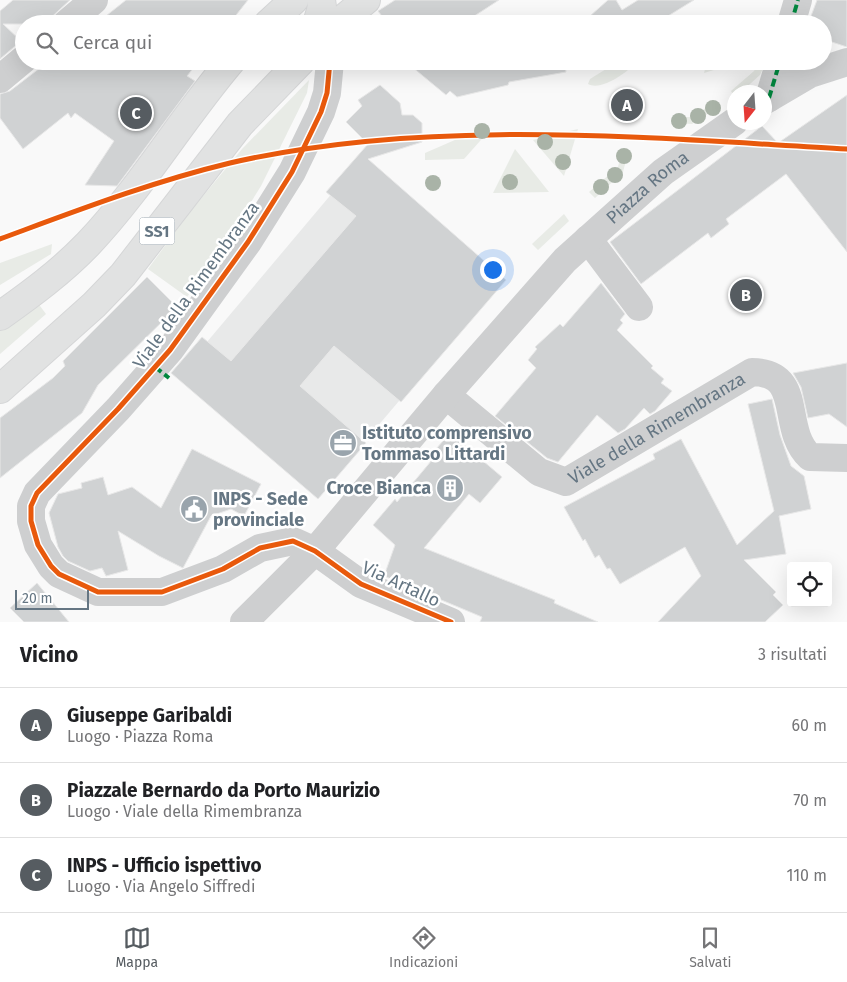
<!DOCTYPE html>
<html lang="it">
<meta charset="utf-8">
<style>
body{margin:0;font-family:"Fira Sans",sans-serif;background:#f6f6f6;color:#202124}
.controls{position:absolute;right:15px;bottom:15px;display:grid;overflow:hidden;border-radius:5px;box-shadow:0 5px 20px #0002}
.controls button{width:45px;height:45px;display:grid;place-items:center;padding:0;border:0;border-bottom:1px solid #e0e0e0;background:#fff;color:#202124;font:25px sans-serif}
.compass{position:absolute;left:727px;top:85px;width:45px;height:45px;border-radius:50%;background:#fff;box-shadow:0 5px 20px #0002;rotate:197deg}
.scale{position:absolute;left:15px;bottom:12px;width:74px;box-sizing:border-box;padding-left:5px;border:2px solid #657683;border-top:0;font-size:14px;line-height:18px;white-space:nowrap;color:#657683;-webkit-text-stroke:4px #fff;paint-order:stroke}
.you{position:absolute;left:492px;top:269px;width:18px;height:18px;margin:-12px;border:4px solid #fff;border-radius:50%;background:#1a73e8;box-shadow:0 0 0 8px #1a73e833}
.badge{display:grid;place-items:center;width:32px;height:32px;border-radius:50%;background:#565c61;color:#fff;font-size:16px;font-weight:700}
.pin{position:absolute;translate:-50% -50%;border:2px solid #fff;box-shadow:0 1px 5px #0006}
.list{margin:0;padding:0;list-style:none}
h2{display:flex;justify-content:space-between;align-items:center;height:65px;margin:0;padding:0 20px;font-size:21px}
h2 small{font-size:16px;font-weight:400;color:#757577}
.list li{display:grid;grid-template-columns:32px 1fr auto;gap:15px;align-items:center;box-sizing:border-box;height:75px;padding:0 20px;border-top:1px solid #e0e0e0}
.list b{display:block;font-size:19px;white-space:nowrap}
.list p{margin:0;font-size:16px;white-space:nowrap;color:#757577}
.list em{font-size:16px;font-style:normal;color:#757577}
.icon{flex:none;width:28px;height:28px;fill:none;stroke:currentColor;stroke-width:2;stroke-linecap:round;stroke-linejoin:round}
.map{position:relative;flex:none;width:847px;height:622px;overflow:hidden}
.search{position:absolute;background:#fff;box-shadow:0 5px 20px #0002;left:15px;right:15px;top:15px;height:55px;display:flex;align-items:center;gap:12px;box-sizing:border-box;padding:0 18px;border-radius:28px;color:#757577;font-size:19px}
.sheet{height:290px;background:#fff}
nav{display:flex;justify-content:space-around;align-items:center;box-sizing:border-box;height:70px;border-top:1px solid #e0e0e0;background:#fff;font-size:14px;color:#757577}
nav a{display:grid;justify-items:center;gap:2px}
nav .on{color:#565c61}
.map>svg:first-child{display:block}
</style>
<div class="map">
<svg width="847" height="622" viewBox="0 0 847 622">
<rect width="100%" height="100%" fill="#f9f9f9"/>
<!-- built -->
<path fill="#e8e9e9" d="M360 160 501 281 320 494 180 374Z"/>
<!-- green -->
<g fill="#e8ebe6">
<path d="M619 61H639C629 70 602 92 588 84L590 79Z"/>
<path d="M707 61H739L740 62 704 73Z"/>
<path d="M759 61H766L760 75 741 92H734V96L731 91 754 71Z"/>
<path d="M309 80 307 93 261 186 227 241 187 297 148 269 189 213 242 149Z"/>
<path d="M714 103 717 108 692 124 675 123V117H691Z"/>
<path d="M487 126H489L488 132 464 159 425 160V153Z"/>
<path d="M578 129 564 176 533 140Z"/>
<path d="M515 149 549 192 493 193Z"/>
<path d="M622 151 628 153 623 172 595 198 589 192 618 167Z"/>
<path d="M564 214 569 221 538 250 532 244Z"/>
<path d="M52 244 51 254 0 285V263Z"/>
<path d="M37 302 46 314 0 354V328Z"/>
</g>
<!-- building -->
<g fill="#d0d2d3" stroke="#e8e8e8">
<path d="M13 0H70L44 24H3L23 43 14 47 0 59V11Z"/>
<path d="M126 0H248L229 24H96Z"/>
<path d="M395 0H499L462 24H388L378 11Z"/>
<path d="M608 0H616L622 10 638 0H694L655 24H581Z"/>
<path d="M817 0H847V47L823 39V24H808Z"/>
<path d="M49 61H199L187 76 195 81 117 186 85 185 114 141 75 113 71 118 68 113 23 149 0 118V94L10 91Z"/>
<path d="M405 61H565L566 72 509 82 508 85 457 97 450 91 446 95Z"/>
<path d="M380 85 400 103 402 115H413L422 123V142L368 159 506 280 401 402 334 346 300 386 366 443 318 499 171 373 202 337 231 361 356 216 326 192 368 144 346 122 362 106 358 100Z"/>
<path d="M847 95V252L786 174 726 219 729 224 711 238 708 233 641 284 610 242 762 126 778 143Z"/>
<path d="M147 277 177 307 98 385 82 413 0 478V418L53 378 65 366 63 361Z"/>
<path d="M601 283 625 314 620 320 623 323 617 330 653 366 651 368 664 379 661 383 672 391 655 411 650 414 644 408 625 429 618 433 597 415 558 462 547 458 495 416 536 368 528 360 537 349 535 347 560 324 563 327Z"/>
<path d="M847 363V427L829 414 808 418 801 387 793 373Z"/>
<path d="M772 399 780 435 791 466 804 476 811 509 779 516 786 554 744 560 776 592 773 595 783 605 765 622H658L701 576 685 547 620 584 610 568 607 569 599 555 595 558 585 539 583 541 564 507 655 459 653 454 681 439 737 545 774 511 748 404Z"/>
<path d="M450 433 502 477 480 503 469 494 424 548 555 600 554 603 598 622H480L482 617 384 576 395 545 373 525 395 499 397 502 432 460 429 457Z"/>
<path d="M192 449 261 484 244 516 231 509 211 516 183 568 159 556 118 531 128 570 106 576 102 568 90 571 68 561 63 556 58 547 49 513 58 494 82 488 81 483 103 477 108 495 132 487 161 508Z"/>
<path d="M37 583 69 622H24L10 608Z"/>
</g>
<g fill="none" stroke-linecap="round" stroke-linejoin="round">
<!-- major casing -->
<g stroke="#d5d6d7" stroke-width="30">
<g id="major">
<path d="M268 24 294 0"/>
<path d="M317 24 322 7 321 0"/>
<path d="M337 24 366 0"/>
<path d="M0 316C31 294 61 272 88 244 141 188 181 120 231 61"/>
<path d="M0 389 94 305 123 275 240 124 301 61"/>
</g>
</g>
<!-- minor -->
<g stroke="#cecfd0" stroke-width="28">
<path d="M66 24 94 0"/>
<path d="M791 24 798 0"/>
<path d="M330 61 327 93 321 112 292 172 248 242 170 350 118 409 37 493 31 506V521L38 545 51 566 59 574 98 592H162L223 569 260 548 293 541 315 551 361 584 451 622"/>
<path d="M0 79 24 59"/>
<path d="M769 98 780 61"/>
<path d="M764 101 810 74 847 62"/>
<path d="M588 239 639 307"/>
<path id="s1" d="M446 395 539 472 566 482 752 372C806 373 779 428 810 457L847 458"/>
<path id="s2" d="M244 622 315 551 446 395 565 260 663 172 734 122"/>
</g>
<!-- major -->
<use href="#major" stroke="#e1e2e2" stroke-width="28"/>
<!-- quiet -->
<g stroke="#00873e" stroke-width="4" stroke-dasharray="8 4" stroke-linecap="butt">
<path d="M791 24 798 0"/>
<path d="M769 98 780 61"/>
<path d="M155 367 169 378"/>
</g>
<!-- cycleway casing -->
<g stroke="#fff" stroke-width="8">
<g id="cycleway">
<path d="M330 61 327 93 321 112 292 172 248 242 170 350 118 409 37 493 31 506V521L38 545 51 566 59 574 98 592H162L223 569 260 548 293 541 315 551 361 584 451 622"/>
<path d="M0 239C76 211 151 182 230 163 428 117 646 138 847 149"/>
</g>
</g>
<!-- cycleway -->
<use href="#cycleway" stroke="#e8590c" stroke-width="5"/>
</g>
<!-- trees -->
<g fill="#a9b3a7">
<circle cx="713" cy="108" r="8"/>
<circle cx="698" cy="116" r="8"/>
<circle cx="679" cy="121" r="8"/>
<circle cx="482" cy="131" r="8"/>
<circle cx="545" cy="142" r="8"/>
<circle cx="624" cy="156" r="8"/>
<circle cx="563" cy="162" r="8"/>
<circle cx="615" cy="175" r="8"/>
<circle cx="510" cy="182" r="8"/>
<circle cx="433" cy="183" r="8"/>
<circle cx="601" cy="187" r="8"/>
</g>
<!-- icons -->
<defs>
<g id="office-disc" transform="scale(1.4375)"><circle r="9.5" fill="#99a4ac" stroke="#fff"/><path d="M-6-3h4V-5.5h4V-3h4V5H-6ZM-1-4.5V-3h2v-1.5ZM-6 0V1H6V0Z" fill="#fff"/></g>
<g id="building-disc" transform="scale(1.4375)"><circle r="9.5" fill="#99a4ac" stroke="#fff"/><path d="M-4-6H4V6H1V3H-1V6H-4ZM-2.5-4.3h1.7v1.8h-1.7ZM.8-4.3h1.7v1.8H.8ZM-2.5-1h1.7V.8h-1.7ZM.8-1h1.7V.8H.8Z" fill="#fff"/></g>
<g id="civic-disc" transform="scale(1.4375)"><circle r="9.5" fill="#99a4ac" stroke="#fff"/><path d="M-.6-6.5H3V-4.5H.6V-3L4-1V1h2V6H-6V1h2V-1L-.6-3ZM-1.2 2.5V6h2.4V2.5Z" fill="#fff"/></g>
</defs>
<g fill-rule="evenodd">
<use href="#office-disc" x="343" y="443"/>
<use href="#building-disc" x="450" y="488"/>
<use href="#civic-disc" x="194" y="509"/>
</g>
<g text-anchor="middle" dominant-baseline="central" stroke-width="5" stroke-linejoin="round" paint-order="stroke">
<!-- shield labels -->
<rect fill="#fff" stroke="#939fa8" stroke-width="1" x="139.5" y="217.5" width="35" height="27" rx="4"/>
<g font-size="16" font-weight="bold" fill="#657683">
<text x="157" y="231">SS1</text>
</g>
<!-- street labels -->
<g font-size="18" fill="#657683" stroke="#fff">
<text stroke="none"><textPath href="#s2" startOffset="594">Piazza Roma</textPath></text>
<text transform="translate(196 285) rotate(-54)">Viale della Rimembranza</text>
<text stroke="none"><textPath href="#s1" startOffset="255">Viale della Rimembranza</textPath></text>
<text transform="translate(401 584) rotate(25)">Via Artallo</text>
</g>
<!-- poi labels -->
<g font-size="18" font-weight="bold" fill="#657683" stroke="#fff" text-anchor="start">
<text x="362" y="433">Istituto comprensivo<tspan x="362" dy="21">Tommaso Littardi</tspan></text>
<text x="431" y="488" text-anchor="end">Croce Bianca</text>
<text x="213" y="499">INPS - Sede<tspan x="213" dy="21">provinciale</tspan></text>
</g>
</g>
</svg>
<div class="controls">
<button><svg class="icon" aria-label="locate" viewBox="0 0 24 24"><circle cx="12" cy="12" r="6"/><path d="M12 2v4M12 18v4M2 12h4M18 12h4"/></svg></button>
</div>
<svg class="compass" viewBox="-18 -18 36 36"><path d="M0-13l5 13h-10z" fill="#e53935"/><path d="M0 13l5-13h-10z" fill="#757577"/></svg>
<div class="scale">20 m</div>
<div class="you"></div>
<div class="pin badge" style="left:627px;top:105px">A</div>
<div class="pin badge" style="left:746px;top:295px">B</div>
<div class="pin badge" style="left:136px;top:113px">C</div>
<div class="search"><svg class="icon" aria-label="search" viewBox="0 0 24 24"><circle cx="10" cy="10" r="6"/><path d="M15 15l6 6"/></svg>Cerca qui</div>
</div>
<section class="sheet">
<h2>Vicino<small>3 risultati</small></h2>
<ul class="list">
<li><span class="badge">A</span><div><b>Giuseppe Garibaldi</b><p>Luogo · Piazza Roma</p></div><em>60 m</em></li>
<li><span class="badge">B</span><div><b>Piazzale Bernardo da Porto Maurizio</b><p>Luogo · Viale della Rimembranza</p></div><em>70 m</em></li>
<li><span class="badge">C</span><div><b>INPS - Ufficio ispettivo</b><p>Luogo · Via Angelo Siffredi</p></div><em>110 m</em></li>
</ul>
</section>
<nav>
<a class="on"><svg class="icon" aria-label="map" viewBox="0 0 24 24"><path d="M3 6l6-2 6 2 6-2v14l-6 2-6-2-6 2zM9 4v14M15 6v14"/></svg>Mappa</a>
<a><svg class="icon" aria-label="directions" viewBox="0 0 24 24"><path d="M12 3l9 9-9 9-9-9zM9 14v-3h6M13 9l2 2-2 2"/></svg>Indicazioni</a>
<a><svg class="icon" aria-label="saved" viewBox="0 0 24 24"><path d="M7 4h10v16l-5-4-5 4z"/></svg>Salvati</a>
</nav>
